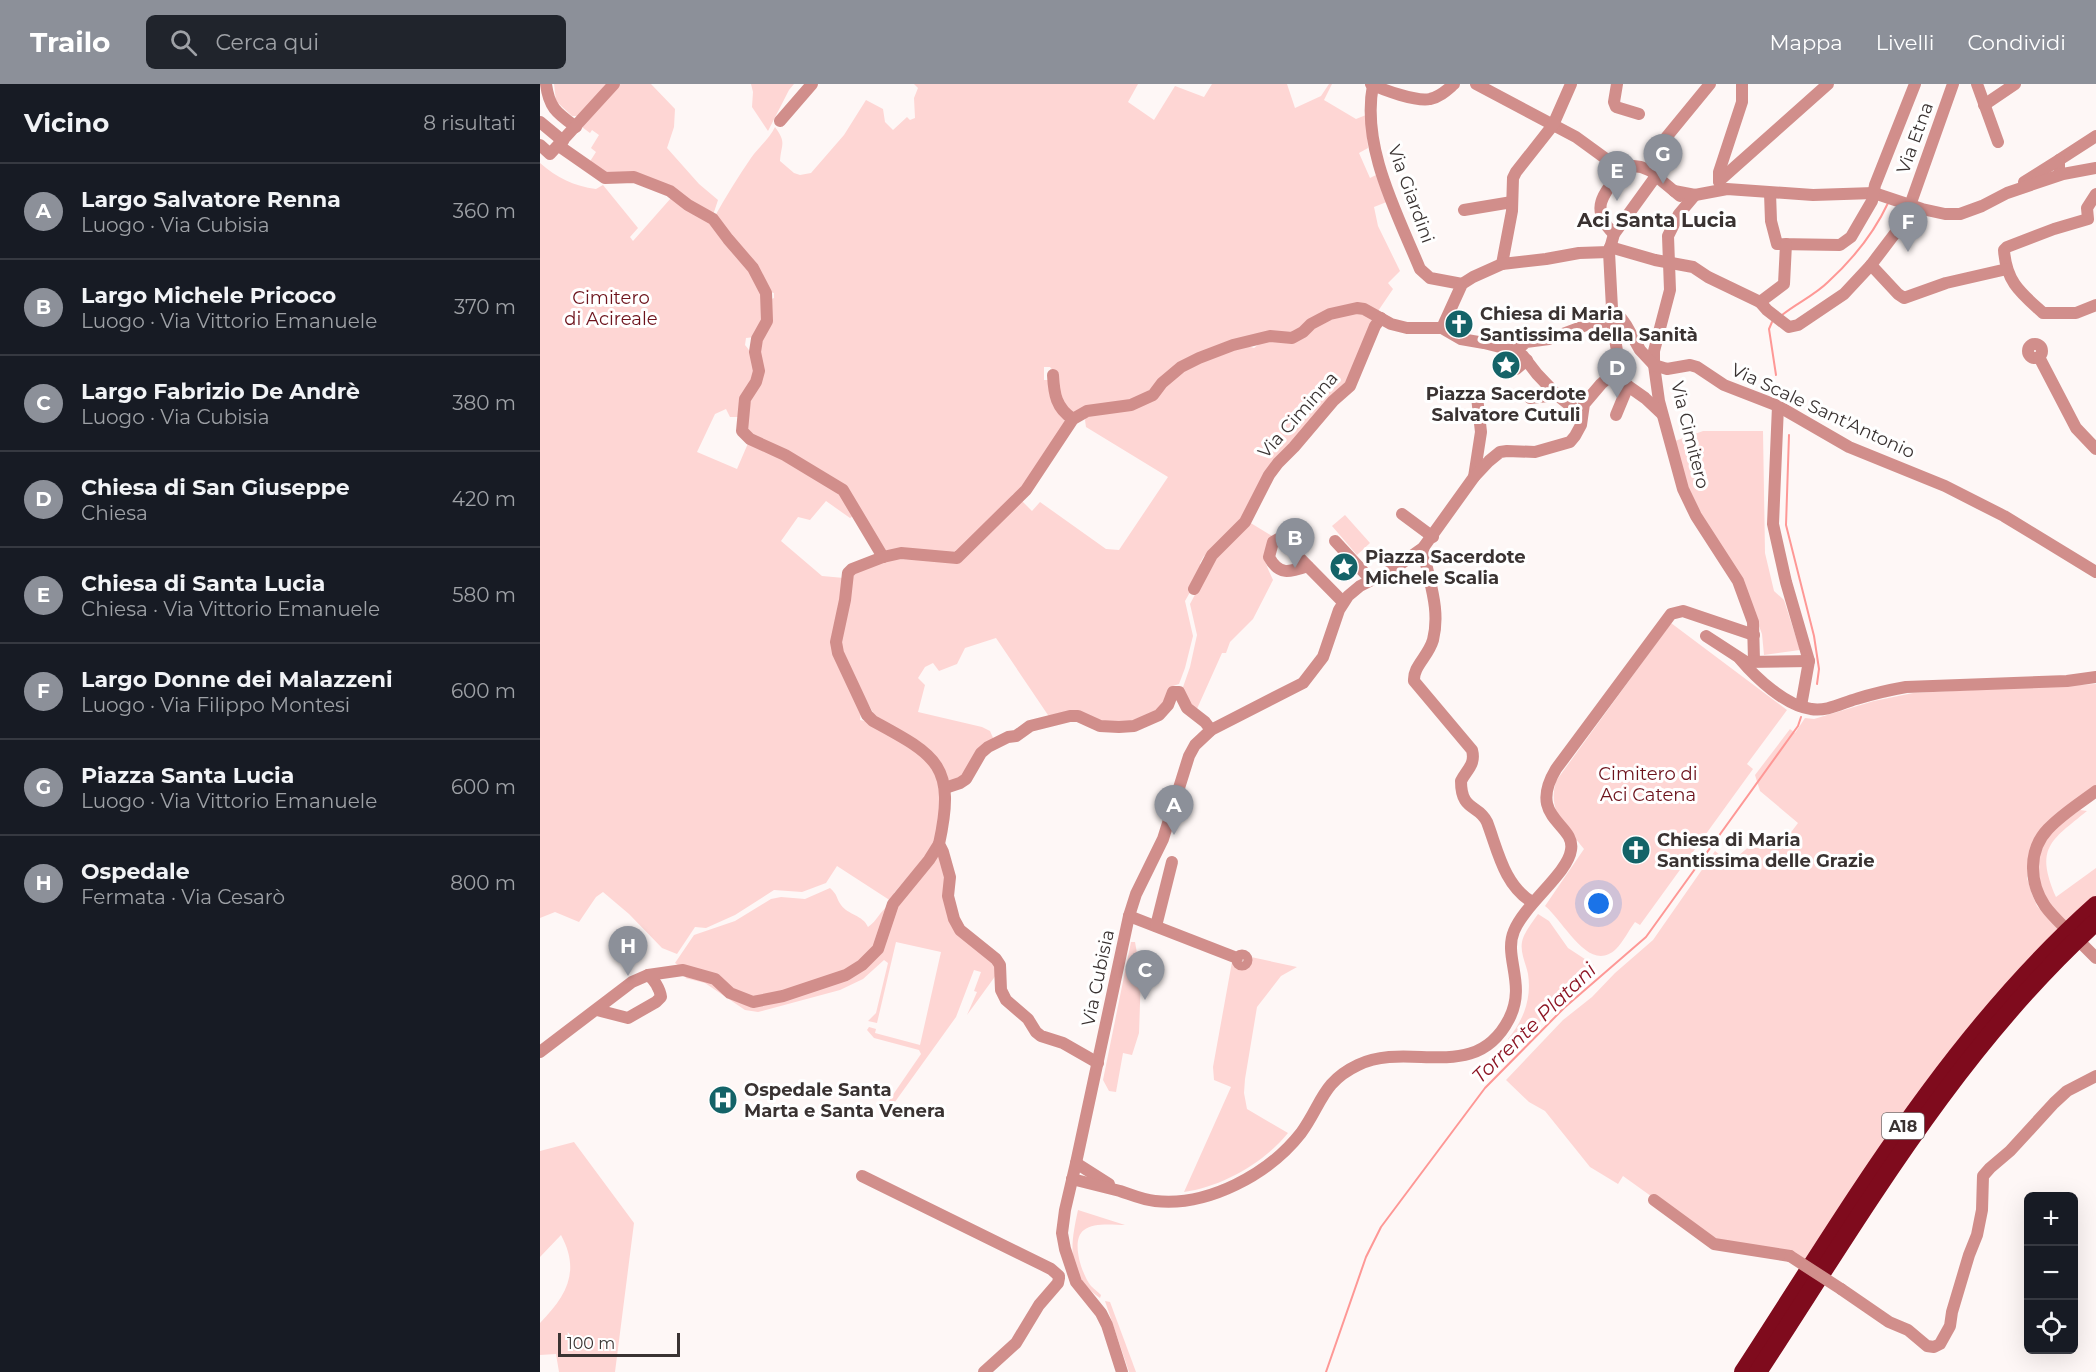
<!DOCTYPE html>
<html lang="it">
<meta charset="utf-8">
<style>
body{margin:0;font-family:Montserrat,sans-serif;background:#20242c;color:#f1f3f6}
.controls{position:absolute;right:18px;bottom:18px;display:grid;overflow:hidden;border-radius:9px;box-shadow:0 6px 24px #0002}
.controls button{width:54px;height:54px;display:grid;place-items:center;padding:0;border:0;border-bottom:2px solid #363941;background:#171b24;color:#f1f3f6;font:30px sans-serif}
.scale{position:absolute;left:18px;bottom:15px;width:122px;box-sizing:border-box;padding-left:6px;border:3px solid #3a3332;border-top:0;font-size:16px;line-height:21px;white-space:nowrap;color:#3a3332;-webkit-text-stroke:4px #fff;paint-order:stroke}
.you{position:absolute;left:1059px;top:820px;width:21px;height:21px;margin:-15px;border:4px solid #fff;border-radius:50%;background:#1a73e8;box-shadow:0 0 0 9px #1a73e833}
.badge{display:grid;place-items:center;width:39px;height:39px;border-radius:50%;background:#8c9099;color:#fff;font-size:20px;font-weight:700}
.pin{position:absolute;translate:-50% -50px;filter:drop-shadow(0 2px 3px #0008)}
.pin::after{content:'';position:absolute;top:32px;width:21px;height:18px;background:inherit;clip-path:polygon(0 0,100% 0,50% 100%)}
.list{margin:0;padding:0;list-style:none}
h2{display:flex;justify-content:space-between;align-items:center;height:78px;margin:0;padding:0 24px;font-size:26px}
h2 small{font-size:20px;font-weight:400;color:#9ea1a6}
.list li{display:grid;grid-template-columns:39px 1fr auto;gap:18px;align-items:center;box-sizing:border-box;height:96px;padding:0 24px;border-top:2px solid #363941}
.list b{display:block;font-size:22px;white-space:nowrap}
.list p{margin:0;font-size:20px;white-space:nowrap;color:#9ea1a6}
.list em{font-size:20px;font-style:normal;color:#9ea1a6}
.icon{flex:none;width:33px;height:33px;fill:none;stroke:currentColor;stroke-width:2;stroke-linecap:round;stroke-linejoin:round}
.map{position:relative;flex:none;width:1556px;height:1288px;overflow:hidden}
header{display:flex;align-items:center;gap:36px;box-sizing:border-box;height:84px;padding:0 30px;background:#8c9099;color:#fff}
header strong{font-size:28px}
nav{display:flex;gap:33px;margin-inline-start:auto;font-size:21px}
.search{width:420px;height:54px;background:#20242c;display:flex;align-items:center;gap:15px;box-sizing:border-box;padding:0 21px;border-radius:9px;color:#9ea1a6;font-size:22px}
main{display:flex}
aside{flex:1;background:#171b24}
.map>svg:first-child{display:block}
</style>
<header>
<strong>Trailo</strong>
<div class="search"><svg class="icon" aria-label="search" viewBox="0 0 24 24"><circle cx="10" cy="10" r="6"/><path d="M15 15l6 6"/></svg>Cerca qui</div>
<nav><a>Mappa</a><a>Livelli</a><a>Condividi</a></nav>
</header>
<main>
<aside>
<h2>Vicino<small>8 risultati</small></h2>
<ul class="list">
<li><span class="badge">A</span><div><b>Largo Salvatore Renna</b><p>Luogo · Via Cubisia</p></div><em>360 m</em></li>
<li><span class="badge">B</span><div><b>Largo Michele Pricoco</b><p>Luogo · Via Vittorio Emanuele</p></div><em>370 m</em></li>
<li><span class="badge">C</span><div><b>Largo Fabrizio De Andrè</b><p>Luogo · Via Cubisia</p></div><em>380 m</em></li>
<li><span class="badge">D</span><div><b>Chiesa di San Giuseppe</b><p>Chiesa</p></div><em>420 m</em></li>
<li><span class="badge">E</span><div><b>Chiesa di Santa Lucia</b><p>Chiesa · Via Vittorio Emanuele</p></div><em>580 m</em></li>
<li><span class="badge">F</span><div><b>Largo Donne dei Malazzeni</b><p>Luogo · Via Filippo Montesi</p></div><em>600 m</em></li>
<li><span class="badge">G</span><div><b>Piazza Santa Lucia</b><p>Luogo · Via Vittorio Emanuele</p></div><em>600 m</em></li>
<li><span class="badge">H</span><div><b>Ospedale</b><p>Fermata · Via Cesarò</p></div><em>800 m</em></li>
</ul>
</aside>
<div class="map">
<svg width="1556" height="1288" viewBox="0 0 1556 1288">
<rect width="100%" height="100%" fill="#fef7f6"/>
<!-- green -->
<g fill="#fed6d4">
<path d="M14 0H69L38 32H32L16 17Z"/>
<path d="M79 0H111L135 25 134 43 127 64 159 100 178 116 173 131 131 103 68 90 49 79 56 68 51 64 59 51 52 46 50 49 42 43Z"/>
<path d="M211 0H254L249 6 228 47 212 23 213 8Z"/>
<path d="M374 0H598L588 18 614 36 635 2 664 13 672 0H747L755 24 781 12 789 0H792L784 16 816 35 826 31 828 64 819 69 830 94 838 90 849 117 834 123 838 142 860 187 848 199 853 205 836 230 826 222 760 247 693 258 618 300 593 318 533 330 529 328 518 309 515 289 510 283H504V296H510L512 314 527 341 478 409 473 410 468 418 416 472 343 468 316 420 206 349 217 268 229 216 234 214V209L227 207 175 132C186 112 198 93 211 74 219 63 229 55 235 43 247 59 241 60 240 77L254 89 260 91 271 89 304 51 326 16 343 25 345 38 353 46 367 33 370 36 375 34 374 14 378 4Z"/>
<path d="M0 79C17 94 34 102 56 105L63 101 98 144 90 153 93 157 131 114 171 137 211 185 223 209V240L215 253 206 254 205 261C224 282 208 309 201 333H190L186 325 175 330 157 368 197 385 209 357 302 410 315 431 310 434 286 417 270 436 258 433 241 457 282 492 304 494 296 544 321 626 320 636 330 638 361 655 394 682 403 708 395 761 354 809 355 812 351 817 297 782 286 799 262 808 234 806 195 831 166 844 155 843 137 870 122 864 89 830 63 808 56 813 39 838 15 828 0 834Z"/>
<path d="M809 228 834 233 811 296 794 312 706 432 671 469 664 472 660 479 662 487 645 517 653 552 645 584 639 600 633 602 625 621 594 639 510 634 456 554 425 564 417 580 399 587 393 579 385 583 378 594 385 601 378 628 442 643 450 647 454 656 426 690 408 700 403 688 337 636 301 569 303 533 311 489 348 475 419 476 482 417 492 427 500 418 566 465 579 466 628 393 546 343 545 336 548 330 596 324 642 286 704 261 714 264 723 257 772 243Z"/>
<path d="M1163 347H1223L1225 469 1234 507 1244 516 1260 566 1224 571 1222 550 1199 489 1151 415 1135 357Z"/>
<path d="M805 431 830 459 817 471 792 442Z"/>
<path d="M709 438 732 452C721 472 724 476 733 496L713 535 690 558 686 569H682L656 627 642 606 650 583 657 551 650 520 676 471Z"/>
<path d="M1131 539 1247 626 1207 680 1213 685 1100 841 1095 838C1089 846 1083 858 1076 865 1049 891 1024 837 1005 822L1044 765C1026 742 1007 729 1016 697Z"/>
<path d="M1556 600V701L1516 730 1488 777 1487 794 1492 810 1497 822 1519 846 1266 1177 1175 1158 1083 1092 1078 1100 1050 1083 1005 1027 989 1018 966 996 1023 936 1052 913 1075 889 1113 856 1175 767 1190 779 1219 754 1240 763 1258 739 1220 707 1215 691 1250 645 1255 649 1265 634 1274 635 1334 617 1373 609Z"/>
<path d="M1540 726 1547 727C1510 757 1495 764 1516 813L1556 784V812L1526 839C1521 834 1513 828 1509 822 1496 801 1494 770 1510 750 1518 740 1530 733 1540 726Z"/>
<path d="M396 770 402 771 406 812 435 860 459 887 427 931 437 908 434 907 441 888 434 886 416 933 352 1022 348 1018 381 970 379 966 334 954 327 946 329 943 336 945 335 949 380 961 401 868 356 858 337 939 328 937 336 929 348 879 344 876 323 895 300 906 218 928 205 926 165 899 145 894 150 891 166 895 212 921 321 884 352 827Z"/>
<path d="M290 804C298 811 296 814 301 821 308 831 323 831 328 843 337 837 340 827 349 821L335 865 304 888 214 915 141 883 135 879 154 851 195 837 231 815 241 813 265 815Z"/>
<path d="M998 830 1009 837 1028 864 1054 881 977 962 968 955C983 937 992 915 988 890 986 880 980 869 982 858 984 848 992 839 998 830Z"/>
<path d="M591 858H595L601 891 599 949 592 971 583 969 576 1008 569 1007 563 996Z"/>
<path d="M711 873 757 883 741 892 717 923 705 995 704 1009 707 1025 748 1049C724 1079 681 1103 644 1108L691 1003 674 996 673 983 692 878 698 883 706 884 711 879Z"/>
<path d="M34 1058 94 1139 75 1288H19L16 1270 0 1271V1239C26 1212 41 1188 21 1151L0 1173V1067Z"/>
<path d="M538 1126 585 1141C574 1141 554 1138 544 1146 530 1156 542 1191 551 1202 554 1205 558 1208 561 1211L560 1214C526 1190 530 1163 538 1126Z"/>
<path d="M565 1217 570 1218 596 1288H589Z"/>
</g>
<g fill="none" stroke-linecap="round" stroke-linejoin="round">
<!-- stream -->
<g stroke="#fe9896" stroke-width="2">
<path d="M1242 231C1257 219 1275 211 1288 198 1312 176 1334 149 1348 119"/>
<path d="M1232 238 1229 245 1236 291"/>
<path d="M1249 351 1246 441 1274 552 1279 585 1277 600"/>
<path d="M786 1288 826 1173 841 1143 945 1004 1024 924 1106 853 1258 642 1261 633"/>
</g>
<!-- minor -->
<g stroke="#d18e8b" stroke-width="12">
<path d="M6 0C9 24 17 29 36 43"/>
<path d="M831 0C843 6 877 18 890 15 900 13 907 6 914 0"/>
<path d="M936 0 1036 53 1069 77 1085 81 1101 83 1111 87"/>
<path d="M1077 0 1074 18 1076 23 1099 30"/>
<path d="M1437 0 1458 58"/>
<path d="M833 1C821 63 857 129 880 185L890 194 922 200"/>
<path d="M1444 21 1475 0"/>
<path d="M240 37 272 0"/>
<path d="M0 38 23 57"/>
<path d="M0 61 10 70 74 0"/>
<path d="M19 62 65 94 94 93 130 107 148 121 173 135 188 155 213 184 226 209 227 237 217 255 215 268 219 287 216 298 205 315 202 347 210 355 245 371 303 406 343 473"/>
<path d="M1519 84V76L1556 52"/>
<path d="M1116 92 1140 112"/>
<path d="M1179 97 1288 0"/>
<path d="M1179 98V88L1202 18V0"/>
<path d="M1484 98 1519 76"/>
<path d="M1134 107 1155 111 1187 105 1273 111 1334 109 1382 125 1405 130H1420L1442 122 1467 109 1523 90 1556 84"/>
<path d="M1230 109 1231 137 1237 160 1300 161 1311 153 1332 117 1335 101 1375 0"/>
<path d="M1556 110 1547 124 1548 135 1514 145 1467 163 1464 166C1466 198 1481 209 1503 229H1536L1556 221"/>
<path d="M1155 111 1139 130 1128 152 1130 206 1114 267V281L1119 317 1143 405 1156 432 1198 497 1213 538 1214 577"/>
<path d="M924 126 972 118"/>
<path d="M1074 150C1046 122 1067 108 1085 81"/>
<path d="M1070 163 1115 176 1153 183 1168 193 1220 218 1244 200 1246 160"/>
<path d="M962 180 972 127 973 94 976 88 1013 41 1031 0"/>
<path d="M1331 181 1358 210 1364 214 1406 199 1467 185"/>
<path d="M1220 218 1227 226 1249 243 1258 241 1304 210 1331 181 1356 148 1368 127 1413 0"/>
<path d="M1073 230 1081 234 1086 241 1100 266 1114 281 1127 285 1150 281 1157 283 1184 301 1238 322 1309 363 1405 402 1464 432 1556 488"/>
<path d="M902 244 922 200 933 193 962 180 1006 175 1039 169 1069 168"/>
<path d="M902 244 921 255 944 259 976 267 983 272 997 290 1017 311 1042 331"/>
<circle cx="1495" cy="267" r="7"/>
<path d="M976 267 986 258 1009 255 1052 239 1073 237"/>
<path d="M1499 273 1536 344 1556 365"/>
<path d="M969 283 976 285 987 276"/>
<path d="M513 291C514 310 516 324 533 335"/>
<path d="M1088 302 1105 314 1122 330"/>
<path d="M990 314 1017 311"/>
<path d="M1238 322 1233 440 1246 498 1269 577 1261 622"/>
<path d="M1076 331 1088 302"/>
<path d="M934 393 941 348 937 313"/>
<path d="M862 430 893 453"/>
<path d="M795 457 831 496"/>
<path d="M883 464C888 496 901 524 893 556 888 573 873 582 874 597L932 666C936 681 926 686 921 697 921 728 939 720 947 738 958 767 964 801 992 818"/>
<path d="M768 482C750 488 739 492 729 473L733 458 740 454 803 518"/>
<path d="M654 505 672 471 705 438 729 391 738 379 754 363 793 317 810 302 835 242 841 234"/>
<path d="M1166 552 1206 578 1269 577"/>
<path d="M1200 575C1216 594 1246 622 1271 625 1286 628 1302 619 1316 615 1332 610 1349 606 1366 603L1527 597 1556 593"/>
<path d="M405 704 420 699 426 695 441 669 448 663 468 653 476 652 490 642 530 632H538L560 642 579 643 594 642 619 631 628 621 633 608H639L647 624 665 638 671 646"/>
<path d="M589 832 697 874"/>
<path d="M616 842 632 778"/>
<path d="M1523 842C1517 836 1510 829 1505 822 1489 798 1488 766 1508 745 1522 730 1540 719 1556 707"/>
<path d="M1544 862 1556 874"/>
<circle cx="702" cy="876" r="4.5"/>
<path d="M57 926 88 934 116 918 121 913C120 905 114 895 108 891"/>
<path d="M0 968 92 898 108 891 143 886 175 895 190 909 213 918 243 912 306 891 322 881 338 865 353 820 389 776 399 760"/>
<path d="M558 979 523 959 501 952 496 948 488 935 466 916 461 906 460 881 456 875 420 846 414 835 408 812 410 793 403 768 399 760C416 682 398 672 333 637L327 631 298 569 296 558 305 516 308 489 312 485 343 473 361 469 417 474 486 406 533 335 547 327 591 321 613 311 622 299 641 283 659 274 693 261 730 252 752 254 763 248 771 240 790 230 817 224 824 225 851 240 867 244H902"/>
<path d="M536 1079 569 1100"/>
<path d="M322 1092 511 1185 519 1192"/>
<path d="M532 1095C548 1099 564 1103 580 1107 592 1111 603 1116 615 1117 668 1123 729 1090 761 1049 782 1020 782 998 818 981 869 956 935 1001 969 935 987 900 963 873 974 847 985 820 1028 789 1031 766 1036 739 986 735 1016 685L1131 530 1143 527 1214 551"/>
<path d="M1114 1116 1174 1160 1250 1172"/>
<path d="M1301 1205 1349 1238 1368 1246 1387 1262 1394 1263 1400 1260 1410 1242 1412 1228 1429 1171 1437 1151 1442 1126 1443 1092 1450 1084 1470 1067 1514 1019 1527 1007 1556 992"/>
<path d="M444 1288 476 1259 499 1221 518 1199 519 1194"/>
<path d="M582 1288 567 1241 561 1229 536 1198 525 1165 522 1149 525 1126 536 1079 589 832 596 810 623 755 649 672 655 661 671 646 763 599 783 573 799 526 808 512 820 502 852 486 883 464 934 393 949 377 960 368 967 367 995 368 1030 358 1035 352 1041 341 1044 320 1061 300 1077 286 1079 279 1073 243 1069 168 1074 150 1116 92 1111 87 1115 67 1170 0"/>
</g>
<!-- highway -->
<g stroke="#7f0b1d" stroke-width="18">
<path d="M1203 1288C1310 1124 1408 953 1556 821"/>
<path d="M1218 1288C1321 1131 1416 965 1556 838"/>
</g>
<!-- minor-bridge -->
<path stroke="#d18e8b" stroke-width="12" d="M1250 1172 1301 1205"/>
</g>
<!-- icons -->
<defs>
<g id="church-disc" transform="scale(1.5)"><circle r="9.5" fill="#146368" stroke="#fff"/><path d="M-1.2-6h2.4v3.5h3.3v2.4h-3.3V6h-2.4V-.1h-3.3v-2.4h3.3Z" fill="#fff"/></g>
<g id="sight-disc" transform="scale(1.5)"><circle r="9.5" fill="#146368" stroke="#fff"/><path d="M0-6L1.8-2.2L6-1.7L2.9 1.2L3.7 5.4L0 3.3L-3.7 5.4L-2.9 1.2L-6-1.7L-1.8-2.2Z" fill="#fff"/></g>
<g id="hospital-disc" transform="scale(1.5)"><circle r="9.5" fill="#146368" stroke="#fff"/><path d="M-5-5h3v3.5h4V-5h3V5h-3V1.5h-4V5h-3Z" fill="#fff"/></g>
</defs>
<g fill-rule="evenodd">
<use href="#church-disc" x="919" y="240"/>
<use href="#sight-disc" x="966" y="281"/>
<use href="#sight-disc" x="804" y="483"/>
<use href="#church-disc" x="1096" y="766"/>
<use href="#hospital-disc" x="183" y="1016"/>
</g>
<g text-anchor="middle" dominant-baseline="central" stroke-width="6" stroke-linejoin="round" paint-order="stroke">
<!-- shield labels -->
<rect fill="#fff" stroke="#757070" stroke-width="1.5" x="1342" y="1029" width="42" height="26" rx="4.5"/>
<g font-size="16" font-weight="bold" fill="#3a3332">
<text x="1363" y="1042">A18</text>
</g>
<!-- street labels -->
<g font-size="18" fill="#3a3332" stroke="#fff">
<text transform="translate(1375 54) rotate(-70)">Via Etna</text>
<text transform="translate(871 110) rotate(70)">Via Giardini</text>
<text transform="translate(1283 327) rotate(25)">Via Scale Sant'Antonio</text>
<text transform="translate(758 331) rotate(-48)">Via Ciminna</text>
<text transform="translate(1150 351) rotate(76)">Via Cimitero</text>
<text transform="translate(558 894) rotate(-78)">Via Cubisia</text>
</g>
<!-- park labels -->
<g font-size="18" fill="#6d131c" stroke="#fff">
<text x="71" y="214">Cimitero<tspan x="71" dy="21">di Acireale</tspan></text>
<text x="1108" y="690">Cimitero di<tspan x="1108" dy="21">Aci Catena</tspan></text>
</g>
<!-- poi labels -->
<g font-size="18" font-weight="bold" fill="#3a3332" stroke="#fff" text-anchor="start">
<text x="940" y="230">Chiesa di Maria<tspan x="940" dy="21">Santissima della Sanità</tspan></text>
<text x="966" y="310" text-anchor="middle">Piazza Sacerdote<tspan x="966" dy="21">Salvatore Cutuli</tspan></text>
<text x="825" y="473">Piazza Sacerdote<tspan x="825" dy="21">Michele Scalia</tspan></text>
<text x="1117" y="756">Chiesa di Maria<tspan x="1117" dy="21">Santissima delle Grazie</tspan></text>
<text x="204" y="1006">Ospedale Santa<tspan x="204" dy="21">Marta e Santa Venera</tspan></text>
</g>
<!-- neighbourhood labels -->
<g font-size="20" font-weight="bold" fill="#3a3332" stroke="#fff">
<text x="1117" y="136">Aci Santa Lucia</text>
</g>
<!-- water labels -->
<g font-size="20" font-style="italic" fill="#8d1524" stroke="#fff">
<text transform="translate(994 939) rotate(-44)">Torrente Platani</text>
</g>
</g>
</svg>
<div class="controls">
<button>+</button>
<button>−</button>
<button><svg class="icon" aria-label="locate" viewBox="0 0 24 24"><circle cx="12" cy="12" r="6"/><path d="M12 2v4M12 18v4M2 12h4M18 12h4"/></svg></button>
</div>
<div class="scale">100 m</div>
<div class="you"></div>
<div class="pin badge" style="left:634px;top:751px">A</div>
<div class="pin badge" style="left:755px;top:484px">B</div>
<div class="pin badge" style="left:605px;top:916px">C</div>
<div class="pin badge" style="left:1077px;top:314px">D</div>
<div class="pin badge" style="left:1077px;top:117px">E</div>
<div class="pin badge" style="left:1368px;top:168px">F</div>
<div class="pin badge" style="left:1123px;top:100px">G</div>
<div class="pin badge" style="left:88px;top:892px">H</div>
</div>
</main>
